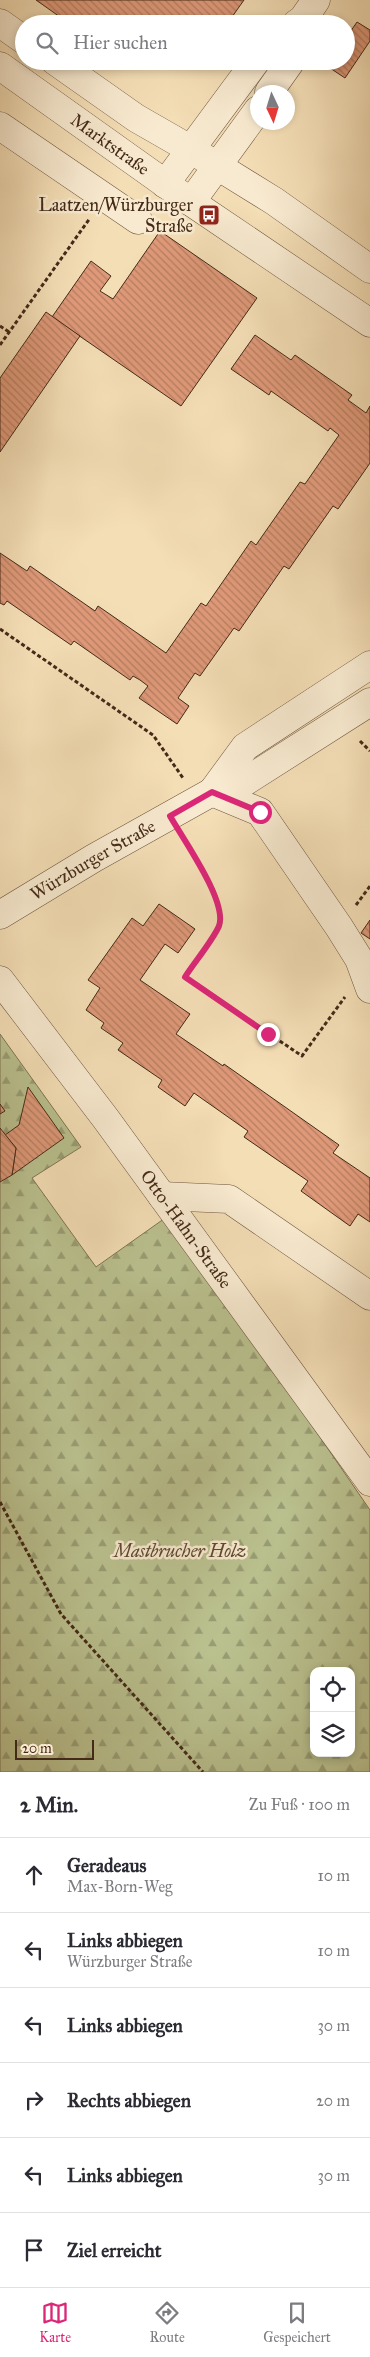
<!DOCTYPE html>
<html lang="de">
<meta charset="utf-8">
<style>
body{margin:0;font-family:"IM FELL Great Primer",serif;background:#f2f2f3;color:#2b2b33}
.controls{position:absolute;right:15px;bottom:15px;display:grid;overflow:hidden;border-radius:10px;box-shadow:0 2px 8px #0003}
.controls button{width:45px;height:45px;display:grid;place-items:center;padding:0;border:0;border-bottom:1px solid #e1e1e2;background:#fff;color:#2b2b33;font:25px sans-serif}
.compass{position:absolute;left:250px;top:85px;width:45px;height:45px;border-radius:50%;background:#fff;box-shadow:0 2px 8px #0003;rotate:176deg}
.scale{position:absolute;left:15px;bottom:12px;width:79px;box-sizing:border-box;padding-left:5px;border:2px solid #442a18;border-top:0;font-size:14px;line-height:18px;white-space:nowrap;color:#442a18;-webkit-text-stroke:4px #f8ead0;paint-order:stroke}
.stop{position:absolute;width:15px;height:15px;margin:-11px;border:4px solid #db2777;border-radius:50%;background:#fff}
.stop.end{background:#db2777;border-color:#fff;box-shadow:0 1px 5px #0008}
.list{margin:0;padding:0;list-style:none}
h2{display:flex;justify-content:space-between;align-items:center;height:65px;margin:0;padding:0 20px;font-size:21px}
h2 small{font-size:16px;font-weight:400;color:#7c7c81}
.list li{display:grid;grid-template-columns:32px 1fr auto;gap:15px;align-items:center;box-sizing:border-box;height:75px;padding:0 20px;border-top:1px solid #e1e1e2}
.list b{display:block;font-size:19px;white-space:nowrap}
.list p{margin:0;font-size:16px;white-space:nowrap;color:#7c7c81}
.list em{font-size:16px;font-style:normal;color:#7c7c81}
.icon{flex:none;width:28px;height:28px;fill:none;stroke:currentColor;stroke-width:2;stroke-linecap:round;stroke-linejoin:round}
.map{position:relative;flex:none;width:370px;height:1772px;overflow:hidden}
.search{position:absolute;background:#fff;box-shadow:0 2px 8px #0003;left:15px;right:15px;top:15px;height:55px;display:flex;align-items:center;gap:12px;box-sizing:border-box;padding:0 18px;border-radius:28px;color:#7c7c81;font-size:19px}
.sheet{height:515px;background:#fff}
nav{display:flex;justify-content:space-around;align-items:center;box-sizing:border-box;height:70px;border-top:1px solid #e1e1e2;background:#fff;font-size:14px;color:#7c7c81}
nav a{display:grid;justify-items:center;gap:2px}
nav .on{color:#db2777}
.map>svg:first-child{display:block}
</style>
<div class="map">
<svg width="370" height="1772" viewBox="0 0 370 1772">
<defs>
<pattern id="forest-firs" width="22" height="20" patternUnits="userSpaceOnUse" patternTransform="scale(1.25)"><rect width="22" height="20" fill="#bac18f"/><path d="M5 1l3.5 6h-7zM16 11l3.5 6h-7z" fill="#999d74"/></pattern>
<pattern id="building-back-hatch" width="6" height="6" patternUnits="userSpaceOnUse" patternTransform="scale(1.25)"><rect width="6" height="6" fill="#df9979"/><path d="M-1 5l2 2M0 0l6 6M5-1l2 2" fill="none" stroke="#b67d62"/></pattern>
</defs>
<rect width="100%" height="100%" fill="#f4deb6"/>
<filter id="stains"><feTurbulence type="fractalNoise" baseFrequency=".004" numOctaves="4"/><feColorMatrix values="0 0 0 0 .2 0 0 0 0 .09 0 0 0 0 .02 0 0 0 .5 -.17"/></filter>
<radialGradient id="worn" r=".72"><stop offset=".6" stop-color="#630" stop-opacity="0"/><stop offset="1" stop-color="#630" stop-opacity=".3"/></radialGradient>
<!-- forest -->
<path fill="url(#forest-firs)" stroke="#7f7654" fill-rule="evenodd" d="M0 1034 81 1147 32 1178 96 1267 168 1216 370 1510V1772H0ZM314 1671H351V1753H314Z"/>
<!-- building -->
<g fill="url(#building-back-hatch)" stroke="#442a18">
<path d="M36 0H244L227 24H70Z"/>
<path d="M357 22 370 30V41L345 78 327 66 330 61H346V38Z"/>
<path d="M160 231 257 298 181 406 52 317 91 261 111 276 100 291 113 299Z"/>
<path d="M46 312 80 336 0 452V378Z"/>
<path d="M255 335 291 360 295 355 352 395 348 400 366 413 370 406V463L338 509 333 506 289 569 284 566 239 631 234 628 200 676 195 673 178 698 189 706 177 724 139 698 148 686 140 680 133 676 130 680 74 641 71 645 7 601 4 605 0 603V553L27 571 30 566 95 611 98 606 166 653 201 603 206 606 251 541 256 545 300 482 305 484 339 435 330 428 328 431 271 391 269 395 231 369Z"/>
<path d="M159 904 195 929 178 953 165 944 140 980 190 1014 176 1034 223 1066 224 1064 339 1145 333 1153 370 1178V1222L358 1214 350 1226 301 1191 308 1181 244 1137 248 1131 194 1093 185 1106 158 1087 162 1080 118 1050 123 1043 101 1028 104 1023 86 1010 100 988 88 980 132 918 143 926Z"/>
<path d="M370 920V939L361 933Z"/>
<path d="M28 1087 64 1138 12 1175 16 1148 5 1135 19 1125Z"/>
<path d="M0 1104 5 1111 0 1114Z"/>
<path d="M0 1128 16 1148 12 1175 0 1182Z"/>
</g>
<g fill="none" stroke-linecap="round" stroke-linejoin="round">
<!-- minor casing -->
<g stroke="#705740" stroke-width="29">
<g id="minor">
<path d="M0 23 24 40"/>
<path d="M296 24 303 19 316 0"/>
<path d="M55 61 136 118 190 149 274 201 370 269"/>
<path id="s1" d="M0 66 191 202 370 323"/>
<path d="M269 92 291 61"/>
<path d="M0 126 138 220"/>
<path d="M165 184 256 61"/>
<path d="M191 202 258 110"/>
<path d="M212 792 260 812 339 927 359 959 370 989"/>
<path d="M212 792 245 747 370 665"/>
<path id="s2" d="M0 915 94 858 212 792 238 786 370 702"/>
<path id="s3" d="M0 980 106 1119 370 1482"/>
<path d="M162 1196 229 1199 370 1296"/>
</g>
</g>
<!-- path -->
<g stroke="#442a18" stroke-width="3" stroke-dasharray="4 2.5" stroke-linecap="butt">
<path d="M0 326 9 332"/>
<path d="M0 345 90 218"/>
<path d="M0 629 153 735 183 778"/>
<path d="M360 741 370 751"/>
<path d="M183 838C195 859 227 900 219 925 214 939 194 964 185 977L302 1056 345 997"/>
<path d="M356 905 370 886"/>
<path d="M0 1502 61 1614 203 1772"/>
</g>
<!-- minor -->
<use href="#minor" stroke="#f8ead0" stroke-width="28"/>
</g>
<g fill="none" stroke-linecap="round" stroke-linejoin="round">
<!-- route -->
<path stroke="#db2777" stroke-width="6" d="M260 812 212 792 170 816C183 839 228 902 219 926 213 940 194 963 185 977L268 1034"/>
</g>
<!-- icons -->
<defs>
<g id="bus-square" transform="scale(1.125)"><rect x="-9" y="-9" width="18" height="18" rx="4" fill="#8f2418" stroke="#f8ead0"/><path d="M-5-6H5V4H4V6H2V4H-2V6H-4V4H-5ZM-3.5-4V0h7V-4ZM-3.5 1.2v1.5H-2V1.2ZM2 1.2v1.5H3.5V1.2Z" fill="#fff"/></g>
</defs>
<g fill-rule="evenodd">
<use href="#bus-square" x="209" y="215"/>
</g>
<g text-anchor="middle" dominant-baseline="central" stroke-width="5" stroke-linejoin="round" paint-order="stroke">
<!-- street labels -->
<g font-size="18" fill="#442a18" stroke="#f8ead0">
<text stroke="none"><textPath href="#s1" startOffset="135">Marktstraße</textPath></text>
<text stroke="none"><textPath href="#s2" startOffset="108">Würzburger Straße</textPath></text>
<text stroke="none"><textPath href="#s3" startOffset="311">Otto-Hahn-Straße</textPath></text>
</g>
<!-- poi labels -->
<g font-size="18" fill="#442a18" stroke="#f8ead0" text-anchor="end">
<text x="193" y="205">Laatzen/Würzburger<tspan x="193" dy="21">Straße</tspan></text>
</g>
<!-- park labels -->
<g font-size="18" font-style="italic" fill="#5c4830" stroke="#f8ead0">
<text x="180" y="1551">Mastbrucher Holz</text>
</g>
</g>
<rect width="100%" height="100%" filter="url(#stains)"/>
<rect width="100%" height="100%" fill="url(#worn)"/>
</svg>
<div class="controls">
<button><svg class="icon" aria-label="locate" viewBox="0 0 24 24"><circle cx="12" cy="12" r="6"/><path d="M12 2v4M12 18v4M2 12h4M18 12h4"/></svg></button>
<button><svg class="icon" aria-label="layers" viewBox="0 0 24 24"><path d="M12 4l9 5-9 5-9-5zM3 14l9 5 9-5"/></svg></button>
</div>
<svg class="compass" viewBox="-18 -18 36 36"><path d="M0-13l5 13h-10z" fill="#e53935"/><path d="M0 13l5-13h-10z" fill="#7c7c81"/></svg>
<div class="scale">20 m</div>
<div class="stop" style="left:260px;top:812px"></div>
<div class="stop end" style="left:268px;top:1034px"></div>
<div class="search"><svg class="icon" aria-label="search" viewBox="0 0 24 24"><circle cx="10" cy="10" r="6"/><path d="M15 15l6 6"/></svg>Hier suchen</div>
</div>
<section class="sheet">
<h2>2 Min.<small>Zu Fuß · 100 m</small></h2>
<ul class="list">
<li><svg class="icon" aria-label="ahead" viewBox="0 0 24 24"><path d="M12 20V5M6 11l6-6 6 6"/></svg><div><b>Geradeaus</b><p>Max-Born-Weg</p></div><em>10 m</em></li>
<li><svg class="icon" aria-label="left" viewBox="0 0 24 24"><path d="M17 20v-9H6M10 6l-5 5 5 5"/></svg><div><b>Links abbiegen</b><p>Würzburger Straße</p></div><em>10 m</em></li>
<li><svg class="icon" aria-label="left" viewBox="0 0 24 24"><path d="M17 20v-9H6M10 6l-5 5 5 5"/></svg><div><b>Links abbiegen</b></div><em>30 m</em></li>
<li><svg class="icon" aria-label="right" viewBox="0 0 24 24"><path d="M7 20v-9h11M14 6l5 5-5 5"/></svg><div><b>Rechts abbiegen</b></div><em>20 m</em></li>
<li><svg class="icon" aria-label="left" viewBox="0 0 24 24"><path d="M17 20v-9H6M10 6l-5 5 5 5"/></svg><div><b>Links abbiegen</b></div><em>30 m</em></li>
<li><svg class="icon" aria-label="arrive" viewBox="0 0 24 24"><path d="M6 21V4h12l-3 4 3 4H6"/></svg><div><b>Ziel erreicht</b></div></li>
</ul>
</section>
<nav>
<a class="on"><svg class="icon" aria-label="map" viewBox="0 0 24 24"><path d="M3 6l6-2 6 2 6-2v14l-6 2-6-2-6 2zM9 4v14M15 6v14"/></svg>Karte</a>
<a><svg class="icon" aria-label="directions" viewBox="0 0 24 24"><path d="M12 3l9 9-9 9-9-9zM9 14v-3h6M13 9l2 2-2 2"/></svg>Route</a>
<a><svg class="icon" aria-label="saved" viewBox="0 0 24 24"><path d="M7 4h10v16l-5-4-5 4z"/></svg>Gespeichert</a>
</nav>
